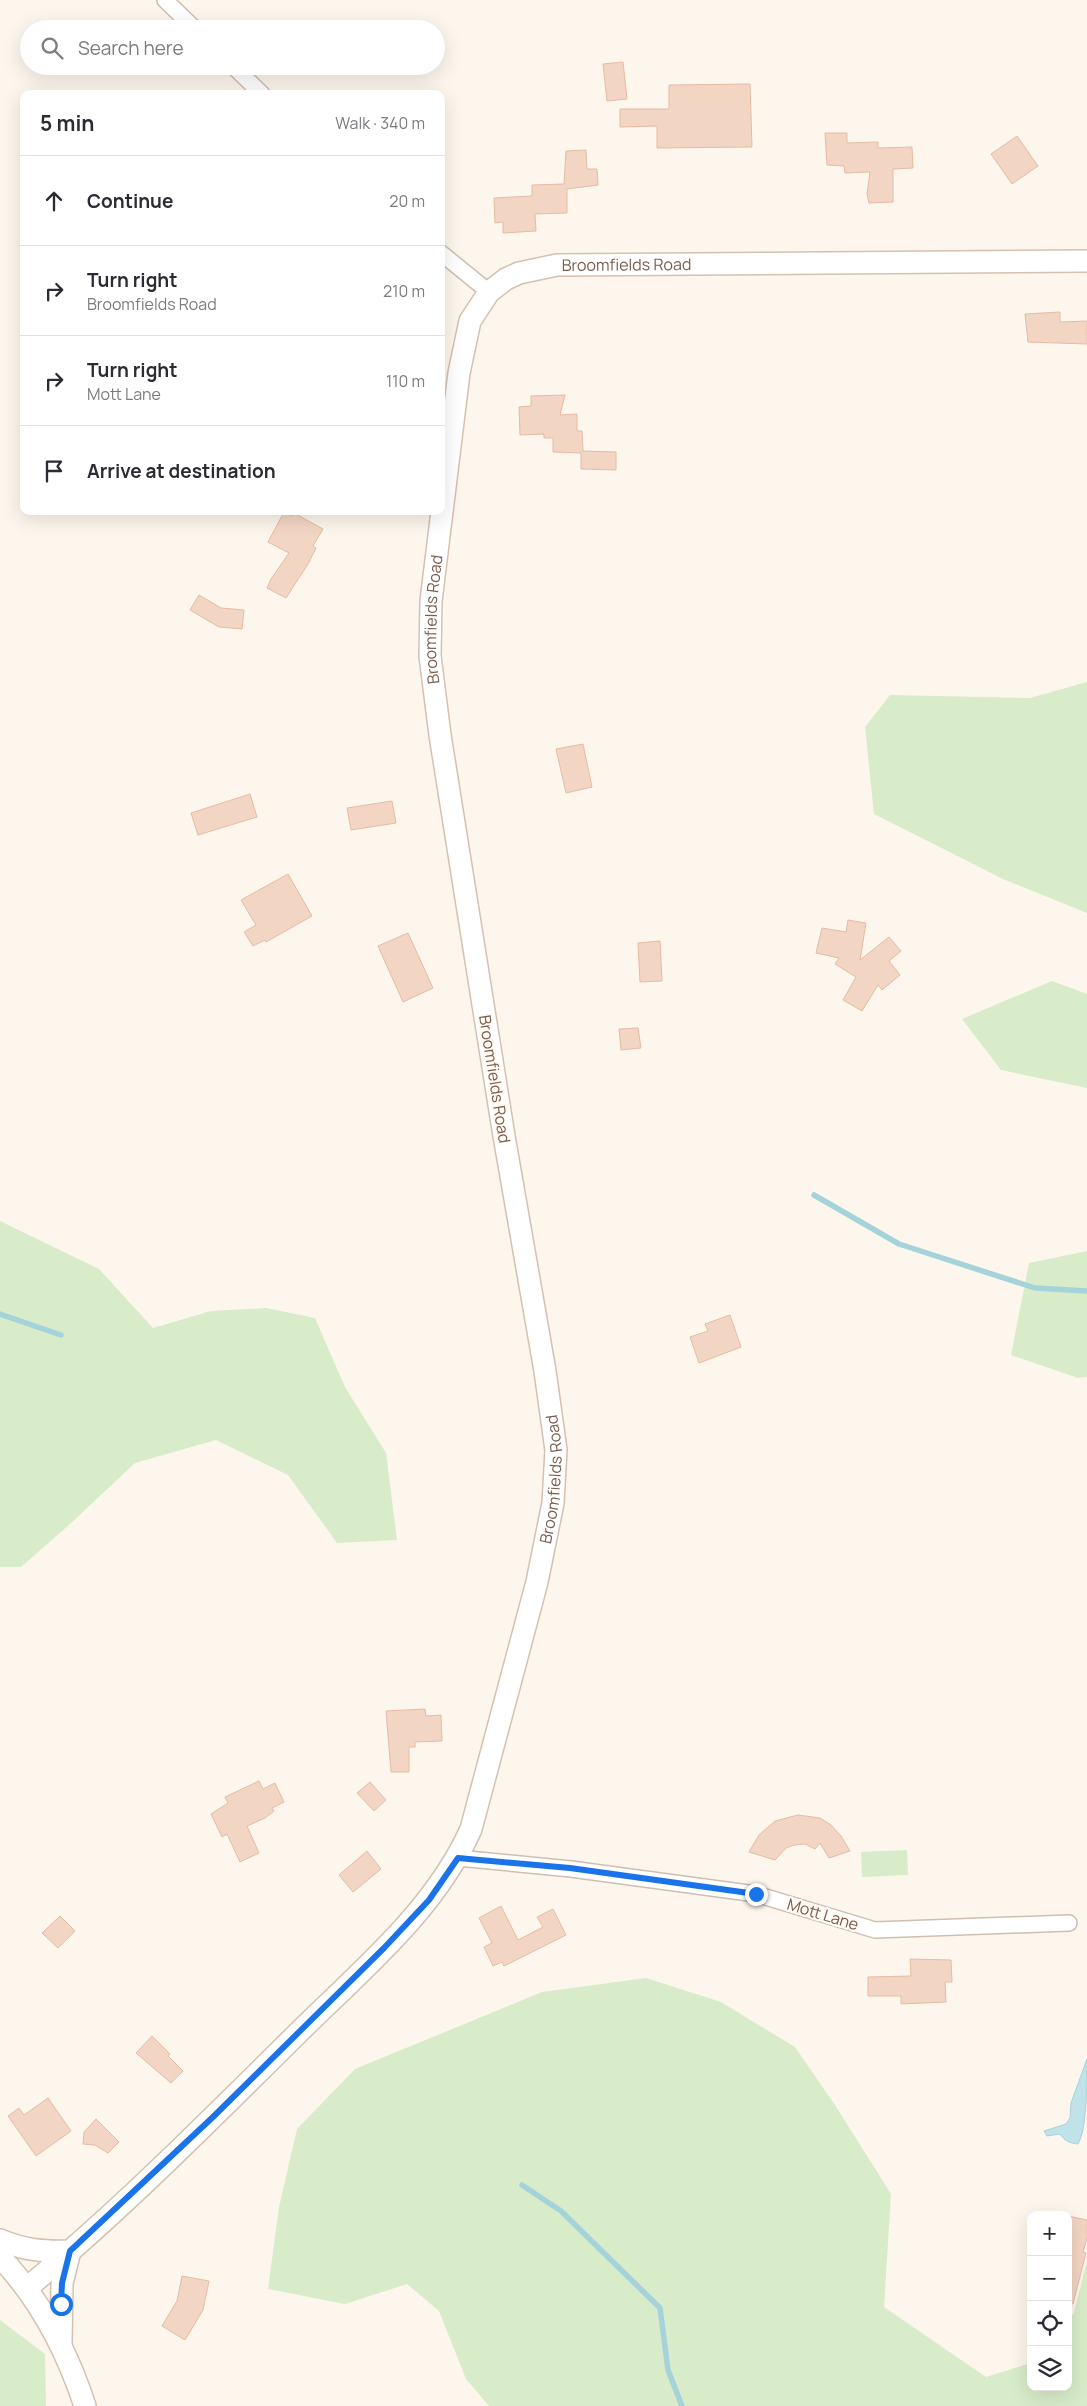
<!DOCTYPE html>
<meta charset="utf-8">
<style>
body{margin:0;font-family:Manrope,sans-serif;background:#f2f2f3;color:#2b2b33}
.controls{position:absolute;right:15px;bottom:15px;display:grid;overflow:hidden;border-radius:10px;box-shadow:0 5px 20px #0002}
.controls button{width:45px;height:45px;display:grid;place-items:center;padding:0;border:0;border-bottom:1px solid #e1e1e2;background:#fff;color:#2b2b33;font:25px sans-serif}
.stop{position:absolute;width:15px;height:15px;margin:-11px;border:4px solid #1a73e8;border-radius:50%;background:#fff}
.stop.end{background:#1a73e8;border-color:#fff;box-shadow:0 1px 5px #0008}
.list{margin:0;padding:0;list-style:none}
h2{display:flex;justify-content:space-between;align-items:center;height:65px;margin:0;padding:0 20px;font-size:21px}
h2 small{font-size:16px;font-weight:400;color:#7c7c81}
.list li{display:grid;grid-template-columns:32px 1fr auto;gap:15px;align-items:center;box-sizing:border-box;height:90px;padding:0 20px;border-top:1px solid #e1e1e2}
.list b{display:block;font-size:19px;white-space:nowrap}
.list p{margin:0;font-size:16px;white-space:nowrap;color:#7c7c81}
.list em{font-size:16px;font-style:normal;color:#7c7c81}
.icon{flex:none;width:28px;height:28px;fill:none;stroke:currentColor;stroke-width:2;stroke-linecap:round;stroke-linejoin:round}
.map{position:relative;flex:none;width:1087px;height:2406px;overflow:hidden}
.search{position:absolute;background:#fff;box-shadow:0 5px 20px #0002;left:20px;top:20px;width:425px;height:55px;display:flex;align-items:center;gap:12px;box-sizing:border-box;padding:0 18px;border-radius:28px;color:#7c7c81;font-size:19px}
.panel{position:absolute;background:#fff;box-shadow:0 5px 20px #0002;left:20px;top:90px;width:425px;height:425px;border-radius:10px}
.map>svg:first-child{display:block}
</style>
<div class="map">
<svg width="1087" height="2406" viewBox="0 0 1087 2406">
<rect width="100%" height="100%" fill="#fdf6ec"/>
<!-- green -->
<g fill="#d8ecc9">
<path d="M1087 682V913L1003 879 874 814 865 727 890 695 1030 698Z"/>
<path d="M1052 981 1087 994V1088L1001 1070 962 1019Z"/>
<path d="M0 1221 99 1269 153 1328 211 1311 266 1308 315 1318 345 1387 386 1453 397 1540 337 1543 288 1475 216 1440 135 1463 70 1524 21 1567H0Z"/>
<path d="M1087 1251V1377L1078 1378 1011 1355 1029 1263Z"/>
<path d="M907 1850 908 1875 862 1877 861 1852Z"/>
<path d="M646 1978 721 2002 795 2047 835 2105 891 2194 884 2307 986 2377 1031 2363V2387H1068V2320L1074 2313 1087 2261V2406H489L466 2379 439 2311 407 2284 345 2304 268 2289 279 2207 297 2129 355 2069 542 1992Z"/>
<path d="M0 2320 45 2354 46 2406H0Z"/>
</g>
<!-- water -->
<path fill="#bfe3e8" stroke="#a5d3da" d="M1087 2059C1087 2080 1087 2130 1078 2144 1069 2143 1065 2141 1060 2134L1047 2136 1044 2131 1066 2124 1070 2118 1071 2103Z"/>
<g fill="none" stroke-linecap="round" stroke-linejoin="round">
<!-- stream -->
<g stroke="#a5d3da" stroke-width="5.5">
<path d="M814 1195 899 1244 1035 1288 1087 1291"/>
<path d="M0 1314 61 1335"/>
<path d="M522 2185 561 2211 660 2308 668 2370 682 2406"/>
</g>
</g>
<!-- building -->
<g fill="#f3d5c3" stroke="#e6bba3">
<path d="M623 62 627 99 607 101 603 64Z"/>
<path d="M750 84 752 147 657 148V126L620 127V109H669V85Z"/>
<path d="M825 133H847V143L878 142V148L912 147 913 168 893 169V202L869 203 867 194 870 172 845 173 844 166 827 165Z"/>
<path d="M1017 136 1038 166 1012 184 991 154Z"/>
<path d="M586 150 587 169H597L598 185 567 189V213L535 214 536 231 503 233V222L495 223 494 198 532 196V185L564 184 566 151Z"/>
<path d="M1060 312V322L1087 321V344L1028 342 1025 314Z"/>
<path d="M565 395 560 415 577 414V431H582L583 451 616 452V470L581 469V453L553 452V438H544V434L520 435 519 407 531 406V396Z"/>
<path d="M284 512 292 516 294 513 323 529 313 546 316 548 308 564 286 598 267 588 271 579 289 553 268 542Z"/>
<path d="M199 595 221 608 244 610 242 629 219 627 190 610Z"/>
<path d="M583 744 592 787 566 793 556 749Z"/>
<path d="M250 794 257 817 198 835 191 813Z"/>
<path d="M392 801 396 823 351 830 347 808Z"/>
<path d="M288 874 312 916 266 942 265 940 253 946 244 932 256 925 241 900Z"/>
<path d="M848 920 866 923 860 960 889 937 901 951 889 961 900 975 882 990 878 985 862 1011 843 1000 856 977 835 964 839 958 816 953 822 928 846 932Z"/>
<path d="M408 933 433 988 403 1002 378 946Z"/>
<path d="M660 941 662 981 640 982 638 943Z"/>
<path d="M638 1028 641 1048 621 1050 619 1029Z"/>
<path d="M730 1315 741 1347 699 1363 690 1337 708 1331 705 1324Z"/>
<path d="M425 1709 426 1716 441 1715 442 1741 415 1742V1747H409V1772H391L386 1711Z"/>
<path d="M259 1781 263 1789 275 1783 284 1802 272 1808 274 1811 265 1818 247 1826 259 1853 240 1862 227 1834 222 1837 211 1814 228 1803 225 1797Z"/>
<path d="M370 1782 386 1800 374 1811 357 1793Z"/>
<path d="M798 1815 820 1818 831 1825 841 1836 850 1851 829 1858 820 1843 815 1849 805 1844 794 1845 786 1848 775 1860 749 1852 759 1835 775 1821Z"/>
<path d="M367 1851 381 1869 353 1892 339 1875Z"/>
<path d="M501 1906 518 1940 543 1927 537 1917 553 1909 566 1935 504 1966 502 1962 493 1966 484 1947 492 1943 479 1918Z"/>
<path d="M60 1916 75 1931 58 1948 42 1933Z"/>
<path d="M910 1959 951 1960 952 1982H945L946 2002 901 2004V1996H868V1977L911 1976Z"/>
<path d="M152 2036 170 2054 168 2056 183 2071 171 2083 136 2053Z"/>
<path d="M48 2098 71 2131 36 2156 8 2116 19 2108 24 2115Z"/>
<path d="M96 2119 119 2142 108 2153 95 2145 83 2144 84 2132Z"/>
<path d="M1068 2216 1087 2220V2238L1083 2252 1086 2253 1073 2304 1068 2303Z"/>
<path d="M182 2276 209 2281 203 2310 185 2340 162 2326 177 2301Z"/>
</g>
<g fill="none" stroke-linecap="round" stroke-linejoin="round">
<!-- street casing -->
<g stroke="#d1beb0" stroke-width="18">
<g id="street">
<path d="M165 0 195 29"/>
<path d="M233 66 262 94"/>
<path d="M441 253 489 292"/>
<path d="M458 1858 571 1869 756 1894 875 1930 1069 1923"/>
</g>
</g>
<!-- secondary casing -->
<g stroke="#d6c0b0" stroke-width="24">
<g id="secondary">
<path d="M0 2240C24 2250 44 2252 70 2251"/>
<path d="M0 2257C40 2299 67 2351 85 2406"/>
<path id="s1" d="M28 2287C122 2209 209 2121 296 2035 359 1972 434 1912 471 1829L537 1582 553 1503 556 1450 545 1371 504 1136 440 735 430 656 431 601 459 373 470 321 489 292 506 279 519 273 557 265 1087 261"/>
<path d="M61 2344 62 2283 70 2251"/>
</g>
</g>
<!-- street -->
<use href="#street" stroke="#fff" stroke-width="15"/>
<!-- secondary -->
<use href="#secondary" stroke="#fff" stroke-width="21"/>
</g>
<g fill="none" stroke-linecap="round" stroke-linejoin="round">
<!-- route -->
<path stroke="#1a73e8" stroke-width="6" d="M61 2304 62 2283 70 2251 213 2117 384 1948 429 1900 458 1858 570 1868 756 1894"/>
</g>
<g text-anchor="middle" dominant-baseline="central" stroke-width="4.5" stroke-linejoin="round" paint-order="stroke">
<!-- street labels -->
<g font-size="16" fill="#7a5c4d" stroke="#fffaf3">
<text stroke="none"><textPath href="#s1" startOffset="2350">Broomfields Road</textPath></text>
<text stroke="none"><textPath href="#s1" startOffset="1870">Broomfields Road</textPath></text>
<text transform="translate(495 1079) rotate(81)">Broomfields Road</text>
<text stroke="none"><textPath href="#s1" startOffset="1000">Broomfields Road</textPath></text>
<text transform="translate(823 1914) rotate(17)">Mott Lane</text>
</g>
</g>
</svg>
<div class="controls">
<button>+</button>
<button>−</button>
<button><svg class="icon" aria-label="locate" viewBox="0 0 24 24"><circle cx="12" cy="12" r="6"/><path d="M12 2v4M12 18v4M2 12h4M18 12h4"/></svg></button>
<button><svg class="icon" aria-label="layers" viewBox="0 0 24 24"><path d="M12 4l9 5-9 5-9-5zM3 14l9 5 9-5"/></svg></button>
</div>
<div class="stop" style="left:61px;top:2304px"></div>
<div class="stop end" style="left:756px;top:1894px"></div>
<div class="search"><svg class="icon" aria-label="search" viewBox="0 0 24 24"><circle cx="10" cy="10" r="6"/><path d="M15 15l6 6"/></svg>Search here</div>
<section class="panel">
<h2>5 min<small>Walk · 340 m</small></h2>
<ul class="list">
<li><svg class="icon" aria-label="ahead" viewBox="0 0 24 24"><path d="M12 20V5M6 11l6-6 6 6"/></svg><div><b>Continue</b></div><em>20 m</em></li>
<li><svg class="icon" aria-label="right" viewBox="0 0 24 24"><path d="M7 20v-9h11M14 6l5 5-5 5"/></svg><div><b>Turn right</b><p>Broomfields Road</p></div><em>210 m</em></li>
<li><svg class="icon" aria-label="right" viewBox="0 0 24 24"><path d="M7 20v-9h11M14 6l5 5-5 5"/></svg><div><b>Turn right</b><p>Mott Lane</p></div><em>110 m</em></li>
<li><svg class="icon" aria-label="arrive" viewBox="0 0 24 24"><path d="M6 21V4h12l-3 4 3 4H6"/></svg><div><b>Arrive at destination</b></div></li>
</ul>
</section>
</div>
